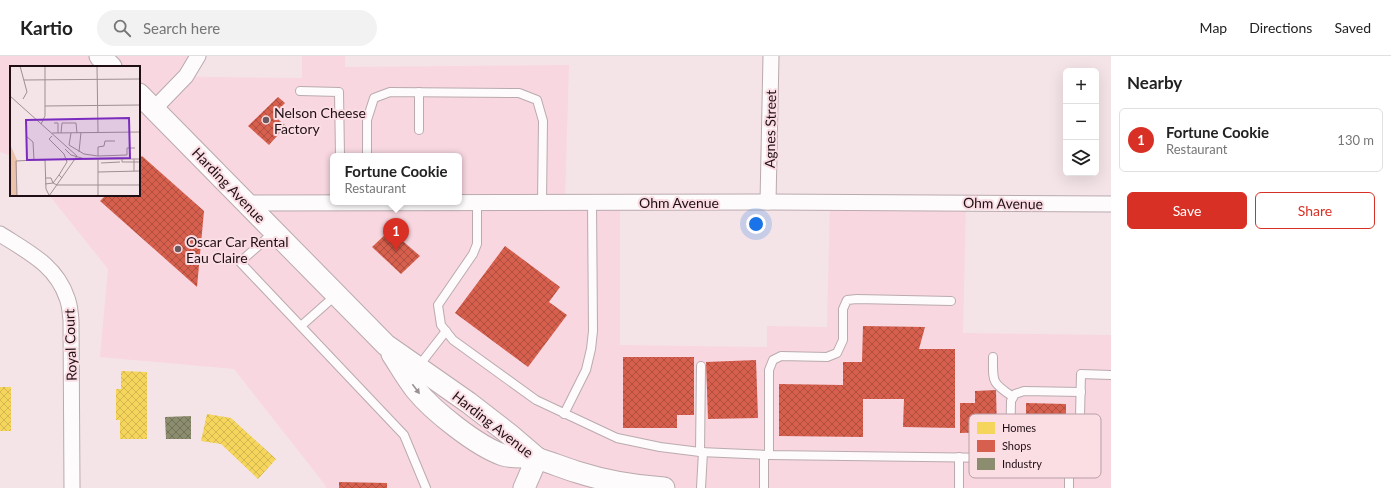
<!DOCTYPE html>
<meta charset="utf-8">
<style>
body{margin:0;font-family:Lato,sans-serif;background:#f2f2f2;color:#222}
.controls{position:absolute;right:12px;top:12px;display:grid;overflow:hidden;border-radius:6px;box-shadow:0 4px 16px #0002}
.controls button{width:36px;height:36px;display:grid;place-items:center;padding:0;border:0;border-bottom:1px solid #e0e0e0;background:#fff;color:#222;font:20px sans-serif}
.you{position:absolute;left:756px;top:168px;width:14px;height:14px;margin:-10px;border:3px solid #fff;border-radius:50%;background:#1a73e8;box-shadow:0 0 0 6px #1a73e833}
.badge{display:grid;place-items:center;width:26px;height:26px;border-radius:50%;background:#d93025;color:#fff;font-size:13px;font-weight:700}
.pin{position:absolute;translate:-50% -33px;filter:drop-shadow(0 1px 2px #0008)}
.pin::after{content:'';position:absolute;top:21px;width:14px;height:12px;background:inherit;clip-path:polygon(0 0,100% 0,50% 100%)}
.popup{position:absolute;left:330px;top:97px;width:132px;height:52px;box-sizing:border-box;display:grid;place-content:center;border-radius:6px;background:#fff;filter:drop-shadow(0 1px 3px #0005);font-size:13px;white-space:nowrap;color:#767676}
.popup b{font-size:15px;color:#222}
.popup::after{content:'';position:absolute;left:50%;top:100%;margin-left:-8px;border:8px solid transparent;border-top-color:#fff}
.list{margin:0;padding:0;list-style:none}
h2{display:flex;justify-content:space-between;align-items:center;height:52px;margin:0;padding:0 16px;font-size:17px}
h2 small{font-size:13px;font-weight:400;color:#767676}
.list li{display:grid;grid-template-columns:26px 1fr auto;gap:12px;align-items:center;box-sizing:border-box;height:64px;margin:0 8px 8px;padding:0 8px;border:1px solid #e0e0e0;border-radius:6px}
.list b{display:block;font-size:15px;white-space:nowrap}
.list p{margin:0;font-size:13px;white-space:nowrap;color:#767676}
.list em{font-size:13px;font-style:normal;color:#767676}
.actions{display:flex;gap:8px;padding:12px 16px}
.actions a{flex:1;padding:9px 0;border:1px solid #d93025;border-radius:6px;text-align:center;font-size:14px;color:#d93025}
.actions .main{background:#d93025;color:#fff}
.icon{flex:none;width:22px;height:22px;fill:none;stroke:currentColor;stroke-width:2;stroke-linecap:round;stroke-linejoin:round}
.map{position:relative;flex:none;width:1111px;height:432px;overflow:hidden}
header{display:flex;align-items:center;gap:24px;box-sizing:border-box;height:56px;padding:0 20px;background:#fff;border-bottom:1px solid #e0e0e0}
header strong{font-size:19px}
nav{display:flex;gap:22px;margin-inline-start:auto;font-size:14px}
.search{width:280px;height:36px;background:#f2f2f2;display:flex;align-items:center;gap:10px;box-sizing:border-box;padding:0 14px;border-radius:22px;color:#767676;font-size:15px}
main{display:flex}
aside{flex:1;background:#fff}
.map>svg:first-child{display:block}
</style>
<header>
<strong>Kartio</strong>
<div class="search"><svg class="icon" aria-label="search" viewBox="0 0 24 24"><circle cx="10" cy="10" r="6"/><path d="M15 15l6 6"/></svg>Search here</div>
<nav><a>Map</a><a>Directions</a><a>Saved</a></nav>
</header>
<main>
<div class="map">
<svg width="1111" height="432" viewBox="0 0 1111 432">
<defs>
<pattern id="homes-cross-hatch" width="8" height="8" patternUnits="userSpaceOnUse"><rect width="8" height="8" fill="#f6d55c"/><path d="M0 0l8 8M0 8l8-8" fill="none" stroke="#d2b64f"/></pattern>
<pattern id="shops-cross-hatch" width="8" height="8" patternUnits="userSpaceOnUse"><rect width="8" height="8" fill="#d6604d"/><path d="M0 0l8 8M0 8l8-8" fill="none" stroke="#ad4e3f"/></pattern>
<pattern id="industry-cross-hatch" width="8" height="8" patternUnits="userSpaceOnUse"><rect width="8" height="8" fill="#8c8c6e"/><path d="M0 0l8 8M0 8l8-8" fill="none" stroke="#727159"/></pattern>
</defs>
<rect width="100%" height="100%" fill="#f4e4e8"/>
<!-- built -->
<path fill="#f8d7e0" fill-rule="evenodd" d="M0 0H198L186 20 209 21 302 22V0H345V11L569 9 565 146H620V289L767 291V270L827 271 830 146 966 147 963 277 1111 279V432H326V430L234 313 100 301 108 213 49 139H139V11H11V100L0 96ZM333 100H459V146H333Z"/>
<!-- homes -->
<g fill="url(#homes-cross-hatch)">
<path d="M121 315 147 316V383H120V364H116V333H121Z"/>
<rect x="0" y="331" width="11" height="44"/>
<path d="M207 358 231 362 276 403 258 423 221 388 201 385Z"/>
</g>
<!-- shops -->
<g fill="url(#shops-cross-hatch)">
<path d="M278 41 285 47 273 59 286 70 269 89 248 70Z"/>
<path d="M142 100 204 155 197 231 100 145 106 139H139V103Z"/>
<path d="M390 174 420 200 401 218 372 191Z"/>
<path d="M505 190 560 231 549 246 567 259 528 311 455 257Z"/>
<path d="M863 270 925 271 919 293H955V372L903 371 904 343H863V381L779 380V328L843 329V306H862Z"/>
<path d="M623 301H694V359H677V372H623Z"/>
<path d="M756 304 758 362 708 363 706 306Z"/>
<path d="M996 334 997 376 960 377V347H975V335Z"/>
<path d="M1026 347 1066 348V382H1026Z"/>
<path d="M339 426 387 427V432H339Z"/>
</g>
<!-- industry -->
<path fill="url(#industry-cross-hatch)" d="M191 360V383H166L165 361Z"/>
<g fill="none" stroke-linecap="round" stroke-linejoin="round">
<!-- lane casing -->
<g stroke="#baaaae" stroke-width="10">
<g id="lane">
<path d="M300 35 339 36 340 100"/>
<path d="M419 36V74"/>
<path d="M367 100V64L374 42 390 36 519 37 537 44 543 65 542 146"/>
<path d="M477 146V188L473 198 438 249 441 269 453 284 536 344 617 382 660 391 700 396 769 399"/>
<path d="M274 176 240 206 404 379 426 432"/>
<path d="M951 245 857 243 847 244 843 253V284L837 297 827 301 781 300 773 304 769 314V399L1079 403 1081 318 1111 319"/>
<path d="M301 270 336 239"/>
<path d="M993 301C993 326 991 326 1013 341"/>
<path d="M418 311 446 275"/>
<path d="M564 358 586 314 591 293 593 275 592 146"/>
<path d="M700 396 701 310"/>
<path d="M1010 402 1011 345 1015 338 1024 335 1081 336"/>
<path d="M701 432 703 396"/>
<path d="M764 432V399"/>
<path d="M959 432V401"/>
<path d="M1069 432V403"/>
</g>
</g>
<!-- street casing -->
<g stroke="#baaaae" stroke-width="17">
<g id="street">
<path d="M154 53 186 20 198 0"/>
<path d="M768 146 771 0"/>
<path d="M246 147 768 146 1111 148"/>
<path d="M0 178C28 196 56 209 67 242 70 249 70 257 71 264L72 432"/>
</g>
</g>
<!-- secondary casing -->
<g stroke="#baaaae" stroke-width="23">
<g id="secondary">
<path d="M100 0 111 11"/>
<path d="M139 38 386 289 469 347 509 378 537 402"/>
<path d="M392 298C400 310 407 323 416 334 433 355 477 390 503 399 514 403 528 399 539 403 552 407 564 412 577 416 605 425 635 430 664 432"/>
<path d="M524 432 537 402"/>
</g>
</g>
<!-- lane -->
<use href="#lane" stroke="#fdfbfc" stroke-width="8"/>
<!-- street -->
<use href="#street" stroke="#fdfbfc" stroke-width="15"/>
<!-- secondary -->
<use href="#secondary" stroke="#fdfbfc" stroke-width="21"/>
</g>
<!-- one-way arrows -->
<defs><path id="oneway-solid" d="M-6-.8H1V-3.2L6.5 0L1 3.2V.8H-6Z"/></defs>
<use fill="#999194" href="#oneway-solid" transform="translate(416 333) rotate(53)"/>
<!-- markers -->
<g fill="#6a5a5e" stroke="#fbdde4" stroke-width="1.5">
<circle cx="266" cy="64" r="4"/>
<circle cx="178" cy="193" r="4"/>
</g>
<g text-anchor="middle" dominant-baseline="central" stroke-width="4" stroke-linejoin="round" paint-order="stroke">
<!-- poi labels -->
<g font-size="14" fill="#1f0f14" stroke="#fbdde4" text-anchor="start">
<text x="274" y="56">Nelson Cheese<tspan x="274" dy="16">Factory</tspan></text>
<text x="186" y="185">Oscar Car Rental<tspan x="186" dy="16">Eau Claire</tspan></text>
</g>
<!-- street labels -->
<g font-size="14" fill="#1f0f14" stroke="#fbdde4">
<text transform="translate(770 73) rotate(-89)">Agnes Street</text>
<text transform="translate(229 129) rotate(46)">Harding Avenue</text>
<text x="679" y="146">Ohm Avenue</text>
<text transform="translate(1003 147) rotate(1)">Ohm Avenue</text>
<text transform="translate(70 289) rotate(-92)">Royal Court</text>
<text transform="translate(493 368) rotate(38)">Harding Avenue</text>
</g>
</g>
<!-- overview -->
<g transform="translate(10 10)">
<rect width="130" height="130" fill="#f4e4e8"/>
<path d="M0 78 7 94V130H0Z" fill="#eac3aa"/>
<path fill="none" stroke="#9f8f93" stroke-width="1" d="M10 0 17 26 13 33M87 0 88 66M14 14 130 13M0 30 67 90M35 40 130 39M44 57H48V67M31 58 35 50V0M42 67 130 66M51 67 52 57H66L67 67M61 67 59 79 74 88 88 90M16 70 23 76 24 94M42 70 39 73 54 88 57 96 49 109 52 112M105 75H95L94 80 88 81V90L117 89V82H125M55 83 61 89 75 93H130M69 86 71 66M88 93V130M112 93V96H124V93M91 97 110 96M124 105V96H130M88 106 130 105M49 109 43 117 47 119H130M35 112H41L43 117 35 118M7 130 6 95 24 94H35L36 123 39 129M39 130 67 90"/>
<path fill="#7b2cbf" fill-opacity="0.15" stroke="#7b2cbf" stroke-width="2" d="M119 52 120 92 17 94 16 54Z"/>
<rect width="130" height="130" fill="none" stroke="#1f0f14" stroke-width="2"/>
</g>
<!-- legend -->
<rect x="969" y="358" width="132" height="64" rx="6" fill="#fbdde4" stroke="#b99fa6" stroke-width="1"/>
<rect x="977" y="366" width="18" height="12" fill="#f6d55c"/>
<rect x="977" y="384" width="18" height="12" fill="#d6604d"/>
<rect x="977" y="402" width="18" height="12" fill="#8c8c6e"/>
<g font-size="11" fill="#1f0f14">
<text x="1002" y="376">Homes</text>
<text x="1002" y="394">Shops</text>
<text x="1002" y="412">Industry</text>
</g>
</svg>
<div class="controls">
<button>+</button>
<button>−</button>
<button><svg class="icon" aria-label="layers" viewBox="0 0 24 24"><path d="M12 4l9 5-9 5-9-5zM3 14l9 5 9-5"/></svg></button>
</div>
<div class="you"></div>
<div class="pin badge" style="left:396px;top:195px">1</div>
<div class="popup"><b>Fortune Cookie</b>Restaurant</div>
</div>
<aside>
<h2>Nearby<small></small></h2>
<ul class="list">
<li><span class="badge">1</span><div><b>Fortune Cookie</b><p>Restaurant</p></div><em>130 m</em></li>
</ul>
<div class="actions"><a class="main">Save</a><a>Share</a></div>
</aside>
</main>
